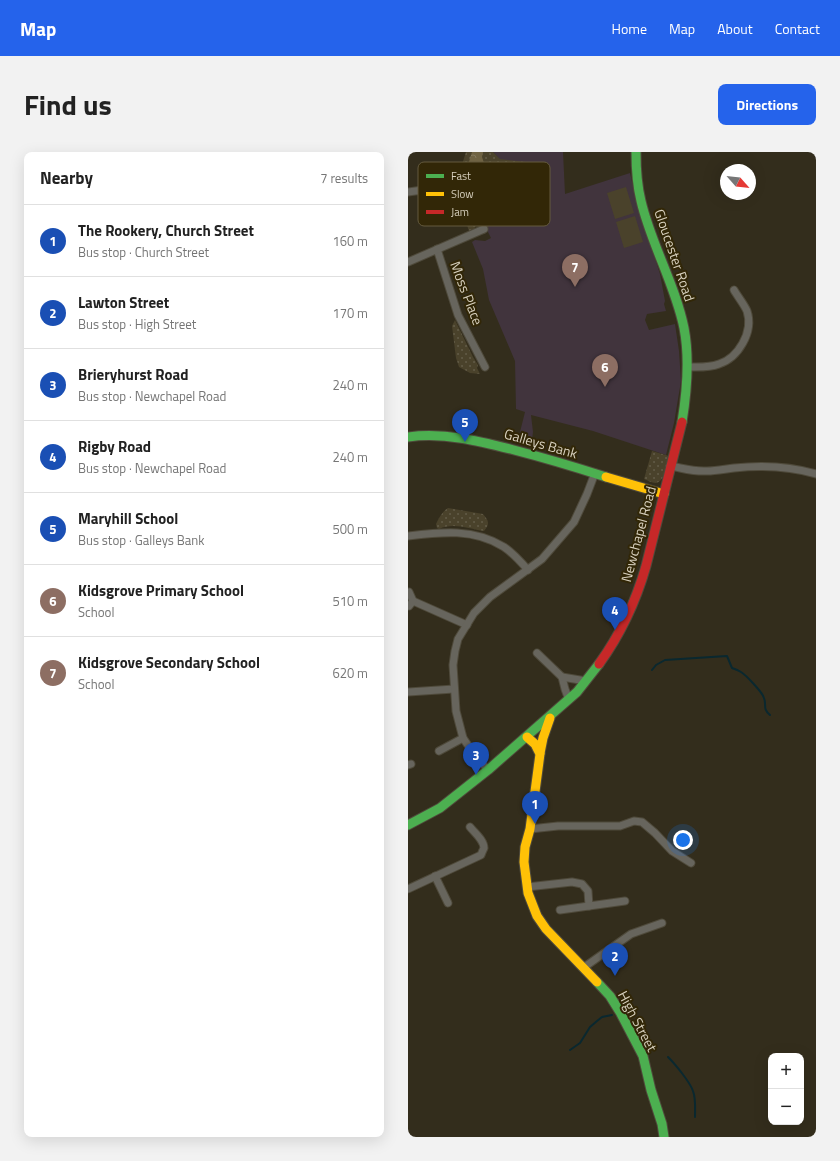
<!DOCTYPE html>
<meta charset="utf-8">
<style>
body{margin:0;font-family:"Titillium Web",sans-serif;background:#f2f2f2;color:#222}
.controls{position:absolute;right:12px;bottom:12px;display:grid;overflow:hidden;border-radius:8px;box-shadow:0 4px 16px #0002}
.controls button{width:36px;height:36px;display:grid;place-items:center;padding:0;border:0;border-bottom:1px solid #e0e0e0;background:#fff;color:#222;font:20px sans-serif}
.compass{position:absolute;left:312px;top:12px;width:36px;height:36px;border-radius:50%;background:#fff;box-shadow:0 4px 16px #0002;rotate:117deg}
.you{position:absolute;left:275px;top:688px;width:14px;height:14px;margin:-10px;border:3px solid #fff;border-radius:50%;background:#1a73e8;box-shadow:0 0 0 6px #1a73e833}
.badge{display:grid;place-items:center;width:26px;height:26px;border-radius:50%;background:#2563eb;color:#fff;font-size:13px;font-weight:700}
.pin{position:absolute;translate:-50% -33px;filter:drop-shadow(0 1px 2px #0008)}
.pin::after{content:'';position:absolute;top:21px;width:14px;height:12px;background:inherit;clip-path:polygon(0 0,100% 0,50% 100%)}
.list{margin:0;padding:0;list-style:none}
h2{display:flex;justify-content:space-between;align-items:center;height:52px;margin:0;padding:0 16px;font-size:17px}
h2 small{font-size:13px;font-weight:400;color:#767676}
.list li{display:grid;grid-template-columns:26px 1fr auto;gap:12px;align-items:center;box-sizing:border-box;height:72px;padding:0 16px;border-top:1px solid #e0e0e0}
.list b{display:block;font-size:15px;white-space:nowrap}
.list p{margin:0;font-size:13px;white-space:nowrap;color:#767676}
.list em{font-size:13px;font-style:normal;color:#767676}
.map{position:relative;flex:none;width:408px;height:985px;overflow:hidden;border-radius:8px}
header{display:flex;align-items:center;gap:24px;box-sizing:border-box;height:56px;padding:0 20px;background:#2563eb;color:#fff}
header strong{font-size:19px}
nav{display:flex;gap:22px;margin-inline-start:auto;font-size:14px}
.intro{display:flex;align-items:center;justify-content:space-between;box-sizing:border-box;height:96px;padding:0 24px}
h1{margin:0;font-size:28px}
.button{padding:10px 18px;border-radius:8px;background:#2563eb;color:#fff;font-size:14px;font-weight:700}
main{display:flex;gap:24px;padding:0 24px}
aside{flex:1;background:#fff;border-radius:8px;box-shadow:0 4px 16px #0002}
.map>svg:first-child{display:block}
</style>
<header>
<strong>Map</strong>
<nav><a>Home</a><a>Map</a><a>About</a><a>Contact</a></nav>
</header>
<div class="intro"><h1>Find us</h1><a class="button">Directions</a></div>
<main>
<aside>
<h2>Nearby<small>7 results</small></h2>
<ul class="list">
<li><span class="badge" style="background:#1a4fb4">1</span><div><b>The Rookery, Church Street</b><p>Bus stop · Church Street</p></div><em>160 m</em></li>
<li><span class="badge" style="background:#1a4fb4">2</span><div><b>Lawton Street</b><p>Bus stop · High Street</p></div><em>170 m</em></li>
<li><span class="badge" style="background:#1a4fb4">3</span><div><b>Brieryhurst Road</b><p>Bus stop · Newchapel Road</p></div><em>240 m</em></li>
<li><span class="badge" style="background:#1a4fb4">4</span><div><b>Rigby Road</b><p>Bus stop · Newchapel Road</p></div><em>240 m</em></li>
<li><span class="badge" style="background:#1a4fb4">5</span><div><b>Maryhill School</b><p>Bus stop · Galleys Bank</p></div><em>500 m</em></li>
<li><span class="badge" style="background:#8d6e63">6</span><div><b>Kidsgrove Primary School</b><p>School</p></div><em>510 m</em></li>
<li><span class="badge" style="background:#8d6e63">7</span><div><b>Kidsgrove Secondary School</b><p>School</p></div><em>620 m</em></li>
</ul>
</aside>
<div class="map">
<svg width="408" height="985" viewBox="0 0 408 985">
<defs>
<pattern id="grass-dots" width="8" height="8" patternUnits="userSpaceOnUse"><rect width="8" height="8" fill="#4a422b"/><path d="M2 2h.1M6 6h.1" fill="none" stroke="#635c48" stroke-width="1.8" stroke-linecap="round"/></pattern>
<pattern id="forest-crowns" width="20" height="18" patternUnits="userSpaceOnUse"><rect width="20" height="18" fill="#6f6343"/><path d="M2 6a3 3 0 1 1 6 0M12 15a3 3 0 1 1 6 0" fill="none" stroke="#83785c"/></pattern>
</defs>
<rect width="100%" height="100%" fill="#332d1c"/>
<!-- education -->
<path fill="#41343d" d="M85 0H155L157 42 222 21 229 51 252 122 257 149 256 152 258 159 239 162 237 168 241 178 267 172 271 199 273 229 266 271 258 303 185 279 123 263 125 280 123 295 109 292 117 260 108 257 107 209 81 148 75 117 64 90 67 88 77 89 83 86 74 68 131 50Z"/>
<!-- grass -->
<g fill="url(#grass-dots)">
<path d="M58 0H85L92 7 118 10 131 50 70 70 66 77 61 79 54 58 57 50 50 33 51 22Z"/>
<path d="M47 168 65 205 70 213 69 216 72 222 62 221 51 215 48 206 44 174Z"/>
<path d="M244 299 261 304C259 311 257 330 248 331 244 331 239 328 236 327Z"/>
<path d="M40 356 75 362C81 369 82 372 76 379 62 377 45 370 31 377L29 376 28 372C31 366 34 360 40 356Z"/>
</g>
<!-- forest -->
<path fill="url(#forest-crowns)" d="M64 0H75L74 5 76 11C72 17 66 19 59 21L60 13Z"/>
<!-- park -->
<g fill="#4a422b">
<path d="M218 35 226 61 207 67 199 41Z"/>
<path d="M227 64 235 90 216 96 208 70Z"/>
</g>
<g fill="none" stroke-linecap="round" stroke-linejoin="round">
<!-- stream -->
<g stroke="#0a282f" stroke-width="2">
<path d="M244 518 248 513 257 508 319 504 324 516C327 517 330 518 333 520 338 523 355 541 356 546 359 554 354 556 362 563"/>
<path d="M162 898 172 891 182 875 189 869 194 865 204 863"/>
<path d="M260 905C267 912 282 930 285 939 288 947 287 956 287 965"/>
</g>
<!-- street casing -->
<g stroke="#4f4a3b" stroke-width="9">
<g id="street">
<path d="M0 40 50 33"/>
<path d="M29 97 50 163 77 215"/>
<path d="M0 110 76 77"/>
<path d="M280 215C290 215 301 216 311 212 330 206 346 180 339 159 336 152 330 145 326 138"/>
<path d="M262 314C274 316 286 320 299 319 308 319 317 317 326 316 354 313 381 314 408 322"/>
<path d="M0 384C33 380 66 376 96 395 105 401 113 410 120 418"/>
<path d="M5 449 59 473"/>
<path d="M1 454 5 449 1 440"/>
<path d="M129 501 154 525 157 537 161 548"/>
<path d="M154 525 178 529"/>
<path d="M0 540 46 537"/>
<path d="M31 599 55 586"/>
<path d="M0 613 3 612"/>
<path d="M80 618 68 605 55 586 48 559 45 513 47 499 50 487 66 461 82 445 134 407 166 370 179 342 187 321"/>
<path d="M122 677 150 674H212L226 669 234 670 247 681 264 699 283 711"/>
<path d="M27 724 40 751"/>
<path d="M119 735 164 730 174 732 180 739 181 754"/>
<path d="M0 737 73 703C74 700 75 698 76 696 76 688 66 680 62 675"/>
<path d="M152 758 217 749"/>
<path d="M175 816 223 782 254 771"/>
</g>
</g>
<!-- fast casing -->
<g stroke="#4f4a3b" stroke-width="11">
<g id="fast">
<path d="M228 0C228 16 229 33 233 49 243 92 267 132 276 176 282 207 279 239 274 270"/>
<path d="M0 285C36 280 71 289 106 298 137 306 167 315 198 325"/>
<path d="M0 673 32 656 80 618 169 540 191 512"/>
<path d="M189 830 202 844 212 860 235 904 243 938 254 972 256 985"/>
</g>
</g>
<!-- slow casing -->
<g stroke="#4f4a3b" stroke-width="11">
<g id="slow">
<path d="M198 325 256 342"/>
<path d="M119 585 127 592 132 602 122 677 117 695 116 710 120 741 129 764 138 777 189 830"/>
<path d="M132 601 135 586 142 566"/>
</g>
</g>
<!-- jam casing -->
<g stroke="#4f4a3b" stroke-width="11">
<path id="jam" d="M191 512C212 483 228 449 238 414L274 270"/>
</g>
<!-- street -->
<use href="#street" stroke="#67655d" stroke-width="7"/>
<!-- fast -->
<use href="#fast" stroke="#4caf50" stroke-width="9"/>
<!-- slow -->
<use href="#slow" stroke="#ffc107" stroke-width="9"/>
<!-- jam -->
<use href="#jam" stroke="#c62828" stroke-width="9"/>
</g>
<g text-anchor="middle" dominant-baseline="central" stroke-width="4" stroke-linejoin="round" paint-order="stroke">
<!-- street labels -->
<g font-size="14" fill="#d8d1bf" stroke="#322707">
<text transform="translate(267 103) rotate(71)">Gloucester Road</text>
<text transform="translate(59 141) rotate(69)">Moss Place</text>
<text transform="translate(133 291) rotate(16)">Galleys Bank</text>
<text transform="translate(230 382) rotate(-75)">Newchapel Road</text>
<text transform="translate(230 869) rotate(62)">High Street</text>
</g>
</g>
<!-- legend -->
<rect x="10" y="10" width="132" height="64" rx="6" fill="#322707" stroke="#645a3e" stroke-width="1"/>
<rect x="18" y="22" width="18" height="4" fill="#4caf50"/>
<rect x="18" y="40" width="18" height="4" fill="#ffc107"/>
<rect x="18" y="58" width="18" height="4" fill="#c62828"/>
<g font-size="11" fill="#d8d1bf">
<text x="43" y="28">Fast</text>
<text x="43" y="46">Slow</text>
<text x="43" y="64">Jam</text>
</g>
</svg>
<div class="controls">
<button>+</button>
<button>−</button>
</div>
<svg class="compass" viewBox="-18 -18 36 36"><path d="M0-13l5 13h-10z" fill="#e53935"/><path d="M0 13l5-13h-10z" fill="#767676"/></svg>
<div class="you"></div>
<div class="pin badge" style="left:127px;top:672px;background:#1a4fb4">1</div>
<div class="pin badge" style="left:207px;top:824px;background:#1a4fb4">2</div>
<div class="pin badge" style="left:68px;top:623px;background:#1a4fb4">3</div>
<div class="pin badge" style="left:207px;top:478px;background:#1a4fb4">4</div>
<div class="pin badge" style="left:57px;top:290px;background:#1a4fb4">5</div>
<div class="pin badge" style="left:197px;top:235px;background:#8d6e63">6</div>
<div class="pin badge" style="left:167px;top:135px;background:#8d6e63">7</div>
</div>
</main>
